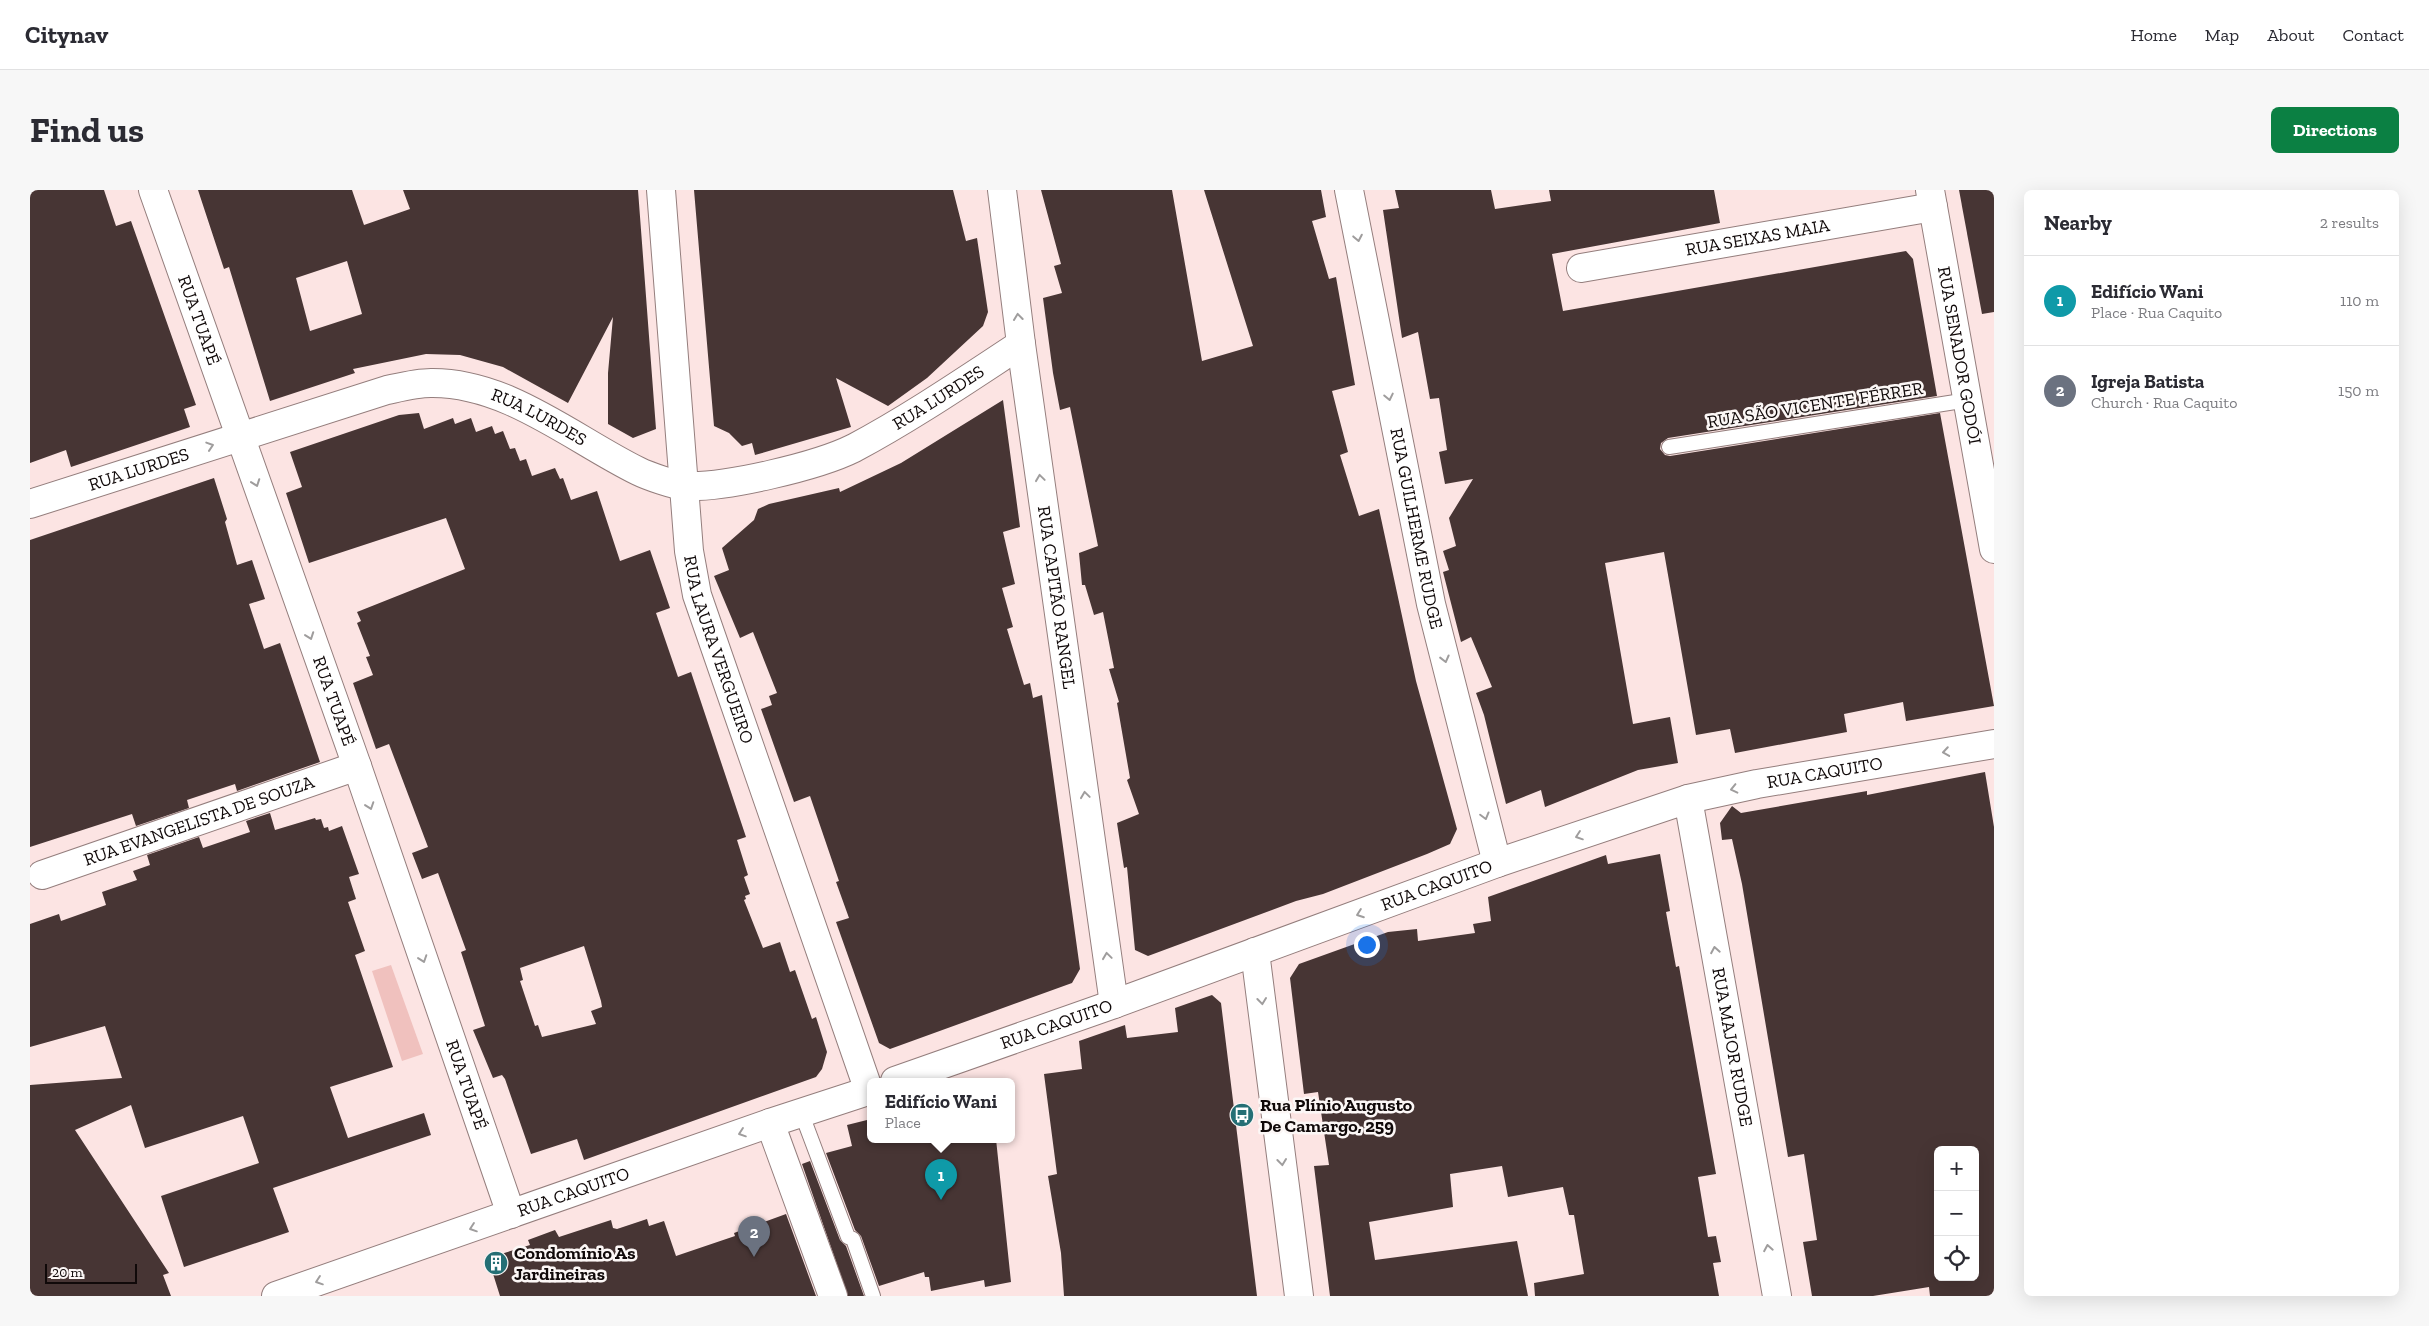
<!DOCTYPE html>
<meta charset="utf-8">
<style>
body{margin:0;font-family:"Zilla Slab",serif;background:#f7f7f7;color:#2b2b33}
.controls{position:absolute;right:15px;bottom:15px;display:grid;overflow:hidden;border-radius:8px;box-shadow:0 5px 20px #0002}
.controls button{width:45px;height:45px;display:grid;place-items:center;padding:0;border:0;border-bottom:1px solid #e1e1e2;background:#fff;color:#2b2b33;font:25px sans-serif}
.scale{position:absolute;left:15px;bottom:12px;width:92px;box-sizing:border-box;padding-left:5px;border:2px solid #100909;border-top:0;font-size:14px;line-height:18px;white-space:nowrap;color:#100909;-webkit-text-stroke:4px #fcf7f6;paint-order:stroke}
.you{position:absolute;left:1336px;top:754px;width:18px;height:18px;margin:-12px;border:4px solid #fff;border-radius:50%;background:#1a73e8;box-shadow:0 0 0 8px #1a73e833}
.badge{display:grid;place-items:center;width:32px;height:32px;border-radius:50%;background:#0b8043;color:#fff;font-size:16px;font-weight:700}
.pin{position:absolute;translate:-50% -41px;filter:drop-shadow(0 1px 2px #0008)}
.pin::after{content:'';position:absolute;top:26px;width:18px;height:15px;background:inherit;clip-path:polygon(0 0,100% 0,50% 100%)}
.popup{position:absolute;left:837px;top:888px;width:148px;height:65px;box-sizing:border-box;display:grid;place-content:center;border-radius:8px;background:#fff;filter:drop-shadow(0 1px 4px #0005);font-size:16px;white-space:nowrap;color:#7c7c81}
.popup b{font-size:19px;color:#2b2b33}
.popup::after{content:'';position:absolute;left:50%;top:100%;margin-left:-10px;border:10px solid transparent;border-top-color:#fff}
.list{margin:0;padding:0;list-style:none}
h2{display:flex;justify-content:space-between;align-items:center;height:65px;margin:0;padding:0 20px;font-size:21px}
h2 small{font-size:16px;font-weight:400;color:#7c7c81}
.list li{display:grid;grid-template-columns:32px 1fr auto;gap:15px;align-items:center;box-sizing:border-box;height:90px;padding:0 20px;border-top:1px solid #e1e1e2}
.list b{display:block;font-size:19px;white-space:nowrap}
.list p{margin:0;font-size:16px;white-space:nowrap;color:#7c7c81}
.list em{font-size:16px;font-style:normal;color:#7c7c81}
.icon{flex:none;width:28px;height:28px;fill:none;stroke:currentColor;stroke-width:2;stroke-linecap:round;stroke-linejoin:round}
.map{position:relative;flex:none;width:1964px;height:1106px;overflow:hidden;border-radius:8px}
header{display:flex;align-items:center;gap:30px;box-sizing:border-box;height:70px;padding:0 25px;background:#fff;border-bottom:1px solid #e1e1e2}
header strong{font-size:24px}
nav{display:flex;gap:28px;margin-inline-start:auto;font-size:18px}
.intro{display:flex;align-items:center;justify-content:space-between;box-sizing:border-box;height:120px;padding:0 30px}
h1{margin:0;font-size:35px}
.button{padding:12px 22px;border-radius:8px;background:#0b8043;color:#fff;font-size:18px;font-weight:700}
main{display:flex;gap:30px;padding:0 30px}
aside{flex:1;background:#fff;border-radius:8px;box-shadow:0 5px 20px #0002}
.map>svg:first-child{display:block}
</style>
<header>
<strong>Citynav</strong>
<nav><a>Home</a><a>Map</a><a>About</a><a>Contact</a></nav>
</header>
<div class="intro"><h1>Find us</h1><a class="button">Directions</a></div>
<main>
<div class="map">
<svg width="1964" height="1106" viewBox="0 0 1964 1106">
<rect width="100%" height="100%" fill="#fce4e3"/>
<!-- green -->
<path fill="#f0c1be" d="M361 775 393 864 372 871 342 781Z"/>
<!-- building -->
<g fill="#473534" fill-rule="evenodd">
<path d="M0 0H74L86 36 101 31 166 215 154 219 160 237 41 277 36 260 0 273Z"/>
<path d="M168 0H322L334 35 380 19 373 0H608L626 239 603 248 578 234V183L583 127 538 213 473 177 430 165 396 164 323 179 325 183 240 211 199 77 194 79ZM317 71 332 124 280 141 266 88Z"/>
<path d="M664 0H923L936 51 947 48 958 122 953 136 897 188 858 216 806 188 821 237 725 265 722 253 712 256 699 243 684 236Z"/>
<path d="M1011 0H1142L1172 171 1223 156 1174 0H1291L1296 27 1282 31 1299 89 1306 87 1325 195 1302 201 1318 262 1310 265 1329 326 1349 319 1386 491 1427 639 1420 654 1397 664 1293 704 1266 711 1118 766 1105 760 1097 677 1094 678 1087 633 1109 624 1097 590 1100 588 1087 513 1089 512 1079 479 1084 478 1073 422 1064 425 1055 395H1052L1049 363 1068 356 1040 217 1030 220 1023 183 1013 108 1032 103 1024 76 1031 74Z"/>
<path d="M1365 0H1461L1465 19 1521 11 1519 0H1684L1690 33 1522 64 1533 121 1876 61 1883 69 1907 206 1638 248 1631 253 1630 259 1635 265 1640 266 1910 223 1964 516 1876 531 1873 512 1814 524 1817 542 1705 563 1700 539 1666 545 1634 362 1575 373 1603 534 1640 527 1648 573 1608 580 1515 617 1511 600 1476 614 1454 525 1446 503 1462 497 1441 447 1431 452 1413 382 1419 380 1413 361 1426 356 1419 328 1443 289 1415 294 1409 262 1417 260 1409 208 1400 209 1388 142 1372 148 1353 20 1369 18Z"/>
<path d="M1929 0H1964V122L1952 124Z"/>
<path d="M973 210 990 337 973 342 985 394 972 398 983 437 977 439 994 495 1000 493 1003 508 1012 505 1050 779 1042 793 860 859 849 853 806 732 819 728 806 692 809 691 780 606 764 612 731 519 742 515 739 506 747 503 723 442 710 448 684 386 699 380 692 358 724 330 728 319 739 314 809 298 810 302 871 273Z"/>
<path d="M389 223 394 239 423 228 425 234 441 228 446 242 462 236 465 244 473 241 480 259 485 258 490 271 496 269 502 286 525 278 530 289 533 288 541 310 567 301 590 371 620 360 640 418 626 423 648 487 661 482 716 647 707 650 718 685 714 687 720 704 715 706 716 709 714 710 733 758 750 752 760 782 765 780 782 829 786 827 797 862 792 879 786 887 554 970 547 949 501 964 475 889 472 885 463 888 443 840 455 836 431 762 436 760 408 683 392 689 382 663 398 657 359 554 346 559 323 493 343 485 336 467 340 466 327 433 331 431 327 422 435 379 416 328 279 373 256 303 272 297 260 262 369 225ZM554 756 571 811 572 817 561 821 566 834 512 847 508 835 505 836 490 791 493 790 490 778Z"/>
<path d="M184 288 197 329 195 332 207 375 222 370 235 409 219 414 234 459 250 453 290 572 207 601 205 594 157 610 159 618 106 636 102 624 0 657V350Z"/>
<path d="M1955 582 1964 637V1106H1900L1899 1097 1843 1106H1782L1773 1052 1787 1050 1774 964 1758 967 1712 694 1702 649 1692 650 1690 633 1702 616 1711 623 1837 601V605ZM1908 960H1945V1087H1908Z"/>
<path d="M240 623 245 640 285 628 286 630 291 629 294 638 298 637 299 641 312 636 329 684 319 687 326 709 318 712 335 761 325 765 363 877 300 897 318 948 394 923 401 945 243 998 259 1042 154 1077 131 1006 229 973 213 926 115 958 101 915 45 940 139 1083 133 1085 141 1106H0V895L92 888 75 836 0 857V734L29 724 31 731 76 715 72 702 107 690 103 681 120 675 117 665 169 647 173 658 220 642 216 631Z"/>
<path d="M1630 664 1640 721 1636 722 1646 777 1649 776 1686 984 1668 987 1678 1047 1686 1046 1691 1072 1683 1073 1689 1106H1505L1504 1093 1554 1084 1544 1025H1539L1533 997 1478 1007 1472 976 1420 984 1423 1017 1339 1032 1345 1070 1487 1051 1498 1106H1300L1284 976 1299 975 1288 902 1274 904 1260 788 1269 774 1358 742 1387 739 1388 751 1445 743 1443 734 1461 731 1458 707 1576 665 1578 674Z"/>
<path d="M1182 805 1191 813 1227 1106H1034L1031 1063 1018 986 1027 984 1014 884 1052 879 1049 851 1095 835 1097 848 1148 842 1145 818Z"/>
<path d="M841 929V949H966L981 1092 955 1097 954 1090 901 1101 899 1087H895L894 1082 849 1096 831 1046 825 1040 796 963 822 956 817 935Z"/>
<path d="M780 971 810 1050 816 1056 834 1106H818L772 974Z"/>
<path d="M756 1024 786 1106H470L458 1068 500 1055 498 1050 525 1040 529 1047 581 1030 583 1038 587 1039 617 1029 619 1036 634 1031 646 1066 705 1046 704 1043Z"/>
</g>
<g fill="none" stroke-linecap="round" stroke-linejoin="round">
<!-- service casing -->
<g stroke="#947e7d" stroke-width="16">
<g id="service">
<path d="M1639 257 1938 210"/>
<path d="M771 922 818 1047 823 1049 843 1106"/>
</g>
</g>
<!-- minor casing -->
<g stroke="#947e7d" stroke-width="30">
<g id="minor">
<path id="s1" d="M123 0 327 576 481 1024"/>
<path id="s2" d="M631 0 659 361 667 405 839 901"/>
<path id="s3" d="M972 0 991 154 1084 814"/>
<path id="s4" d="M1319 0 1401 414 1467 673"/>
<path id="s5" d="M1900 0 1964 359"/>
<path id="s6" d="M1551 78 1903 17"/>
<path id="s7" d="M0 314 357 200C371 197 387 193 401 193 477 192 543 249 608 281 618 286 644 295 655 296 695 298 788 276 824 258 882 227 936 190 991 154"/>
<path id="s8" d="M1658 609 1747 1106"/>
<path id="s9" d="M12 685 327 576"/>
<path d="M1225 762 1269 1106"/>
<path id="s10" d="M865 891 1084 814 1467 673 1658 609 1727 594 1964 554"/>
<path d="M740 933 803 1106"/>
<path id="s11" d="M246 1106 740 933 841 900"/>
</g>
</g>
<!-- service -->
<use href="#service" stroke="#fff" stroke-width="14"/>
<!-- minor -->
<use href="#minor" stroke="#fff" stroke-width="28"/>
</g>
<!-- one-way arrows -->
<defs><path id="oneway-chevron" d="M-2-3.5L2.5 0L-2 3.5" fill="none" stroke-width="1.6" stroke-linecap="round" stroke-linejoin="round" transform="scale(1.25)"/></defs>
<g stroke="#9f9d9d">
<use href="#oneway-chevron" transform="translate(1328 48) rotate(79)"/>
<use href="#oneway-chevron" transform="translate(988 127) rotate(-97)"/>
<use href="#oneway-chevron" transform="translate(1359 207) rotate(78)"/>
<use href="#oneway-chevron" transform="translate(180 256) rotate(-18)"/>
<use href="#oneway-chevron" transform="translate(1010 288) rotate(-98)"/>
<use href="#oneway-chevron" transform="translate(226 293) rotate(70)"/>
<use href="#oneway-chevron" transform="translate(280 446) rotate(70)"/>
<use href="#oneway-chevron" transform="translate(1415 469) rotate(76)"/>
<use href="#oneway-chevron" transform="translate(1916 562) rotate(171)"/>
<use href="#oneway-chevron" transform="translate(1704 599) rotate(167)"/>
<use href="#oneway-chevron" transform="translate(1055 605) rotate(-98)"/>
<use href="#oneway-chevron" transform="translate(340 616) rotate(71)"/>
<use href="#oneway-chevron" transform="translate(1455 626) rotate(75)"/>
<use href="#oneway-chevron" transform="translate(1549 646) rotate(161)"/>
<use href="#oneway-chevron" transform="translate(1330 724) rotate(160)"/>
<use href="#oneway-chevron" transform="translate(1685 760) rotate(-100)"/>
<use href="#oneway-chevron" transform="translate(1077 766) rotate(-98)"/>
<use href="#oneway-chevron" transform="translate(393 769) rotate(71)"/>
<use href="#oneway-chevron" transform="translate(1232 811) rotate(83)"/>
<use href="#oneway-chevron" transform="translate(712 943) rotate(161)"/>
<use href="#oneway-chevron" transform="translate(1252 972) rotate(83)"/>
<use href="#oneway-chevron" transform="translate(443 1038) rotate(161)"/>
<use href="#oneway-chevron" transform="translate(1738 1058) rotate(-100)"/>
<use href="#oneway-chevron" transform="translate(289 1091) rotate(161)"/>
</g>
<!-- icons -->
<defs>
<g id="bus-disc" transform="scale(1.25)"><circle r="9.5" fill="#256f75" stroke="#fcf7f6"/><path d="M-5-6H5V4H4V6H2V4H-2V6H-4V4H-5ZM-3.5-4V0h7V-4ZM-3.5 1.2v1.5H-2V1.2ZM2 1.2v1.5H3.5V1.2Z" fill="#fff"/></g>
<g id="building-disc" transform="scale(1.25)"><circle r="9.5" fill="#256f75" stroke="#fcf7f6"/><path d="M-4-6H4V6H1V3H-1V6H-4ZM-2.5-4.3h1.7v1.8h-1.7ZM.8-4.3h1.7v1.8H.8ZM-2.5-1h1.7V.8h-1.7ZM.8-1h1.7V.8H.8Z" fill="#fff"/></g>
</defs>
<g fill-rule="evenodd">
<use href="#bus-disc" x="1212" y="925"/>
<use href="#building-disc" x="466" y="1073"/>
</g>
<g text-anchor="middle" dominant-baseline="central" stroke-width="5" stroke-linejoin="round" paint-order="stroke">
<!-- street labels -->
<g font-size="18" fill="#100909" stroke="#fcf7f6">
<text stroke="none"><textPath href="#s6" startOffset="179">RUA SEIXAS MAIA</textPath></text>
<text stroke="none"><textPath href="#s1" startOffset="138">RUA TUAPÉ</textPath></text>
<text stroke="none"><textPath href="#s5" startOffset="168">RUA SENADOR GODÓI</textPath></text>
<text stroke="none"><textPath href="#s7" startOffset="969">RUA LURDES</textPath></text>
<text transform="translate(1785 215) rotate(-9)">RUA SÃO VICENTE FÉRRER</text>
<text stroke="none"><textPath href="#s7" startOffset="534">RUA LURDES</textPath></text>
<text stroke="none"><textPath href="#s7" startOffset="114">RUA LURDES</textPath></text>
<text stroke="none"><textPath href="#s4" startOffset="345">RUA GUILHERME RUDGE</textPath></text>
<text stroke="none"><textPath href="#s3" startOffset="411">RUA CAPITÃO RANGEL</textPath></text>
<text stroke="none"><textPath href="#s2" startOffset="465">RUA LAURA VERGUEIRO</textPath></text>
<text stroke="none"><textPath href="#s1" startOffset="542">RUA TUAPÉ</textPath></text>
<text stroke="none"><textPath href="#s10" startOffset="981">RUA CAQUITO</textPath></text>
<text stroke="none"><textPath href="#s9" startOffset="166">RUA EVANGELISTA DE SOUZA</textPath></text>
<text stroke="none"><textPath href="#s10" startOffset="576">RUA CAQUITO</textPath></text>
<text stroke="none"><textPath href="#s10" startOffset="171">RUA CAQUITO</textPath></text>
<text stroke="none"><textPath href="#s8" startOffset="252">RUA MAJOR RUDGE</textPath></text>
<text stroke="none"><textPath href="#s1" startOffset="948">RUA TUAPÉ</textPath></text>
<text stroke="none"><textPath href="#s11" startOffset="315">RUA CAQUITO</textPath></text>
</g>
<!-- poi labels -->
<g font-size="18" font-weight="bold" fill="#100909" stroke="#fcf7f6" text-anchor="start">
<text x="1230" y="915">Rua Plínio Augusto<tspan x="1230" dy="21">De Camargo, 259</tspan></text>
<text x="484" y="1063">Condomínio As<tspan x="484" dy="21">Jardineiras</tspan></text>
</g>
</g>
</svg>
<div class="controls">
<button>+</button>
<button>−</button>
<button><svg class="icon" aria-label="locate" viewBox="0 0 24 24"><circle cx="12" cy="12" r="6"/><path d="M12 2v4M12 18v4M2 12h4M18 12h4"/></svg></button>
</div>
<div class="scale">20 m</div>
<div class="you"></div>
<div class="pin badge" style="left:911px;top:1010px;background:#0f9aa8">1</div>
<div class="popup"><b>Edifício Wani</b>Place</div>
<div class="pin badge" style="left:724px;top:1067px;background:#6b7280">2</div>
</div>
<aside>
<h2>Nearby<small>2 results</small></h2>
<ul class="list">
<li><span class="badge" style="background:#0f9aa8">1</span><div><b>Edifício Wani</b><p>Place · Rua Caquito</p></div><em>110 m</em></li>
<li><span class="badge" style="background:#6b7280">2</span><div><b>Igreja Batista</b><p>Church · Rua Caquito</p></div><em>150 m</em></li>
</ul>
</aside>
</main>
